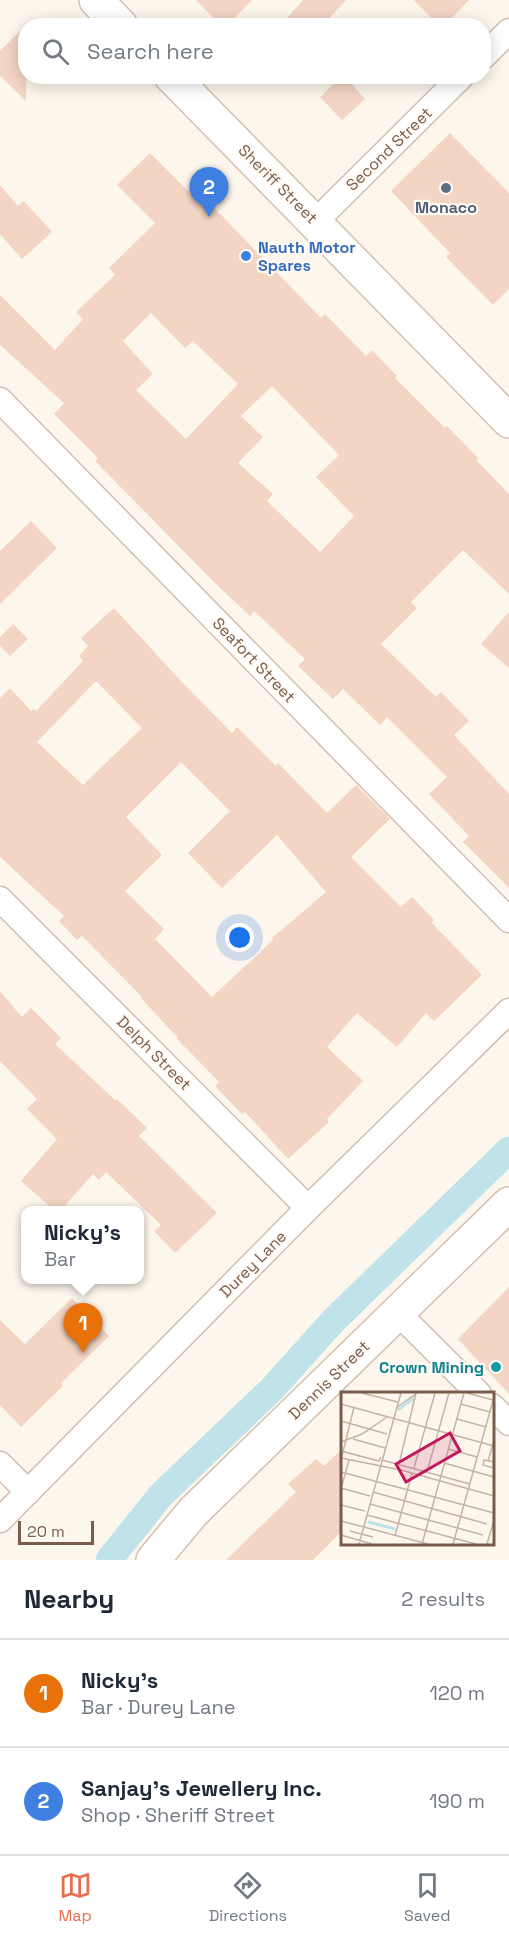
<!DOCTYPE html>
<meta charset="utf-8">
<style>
body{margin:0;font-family:"Space Grotesk",sans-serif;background:#f6f6f7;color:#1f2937}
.scale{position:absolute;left:18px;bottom:15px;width:76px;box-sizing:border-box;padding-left:6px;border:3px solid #7a5c4d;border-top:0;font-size:16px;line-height:21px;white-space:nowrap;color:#7a5c4d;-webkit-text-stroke:4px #fffaf3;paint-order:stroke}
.you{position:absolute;left:240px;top:938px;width:21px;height:21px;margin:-15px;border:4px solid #fff;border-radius:50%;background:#1a73e8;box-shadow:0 0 0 9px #1a73e833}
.badge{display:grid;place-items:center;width:39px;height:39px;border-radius:50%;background:#e76f51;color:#fff;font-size:20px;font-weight:700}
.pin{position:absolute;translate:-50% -50px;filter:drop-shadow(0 2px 3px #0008)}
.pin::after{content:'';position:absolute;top:32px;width:21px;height:18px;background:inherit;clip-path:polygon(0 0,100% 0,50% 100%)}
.popup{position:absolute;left:21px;top:1206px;width:123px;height:78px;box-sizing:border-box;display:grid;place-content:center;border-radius:12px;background:#fff;filter:drop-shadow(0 2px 4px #0005);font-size:20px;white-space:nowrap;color:#747a83}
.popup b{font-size:22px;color:#1f2937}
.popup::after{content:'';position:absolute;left:50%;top:100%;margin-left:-12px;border:12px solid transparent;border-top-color:#fff}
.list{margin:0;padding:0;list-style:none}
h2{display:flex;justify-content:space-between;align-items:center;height:78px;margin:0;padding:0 24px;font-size:26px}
h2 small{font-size:20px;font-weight:400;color:#747a83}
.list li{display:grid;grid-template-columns:39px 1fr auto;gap:18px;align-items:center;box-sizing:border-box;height:108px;padding:0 24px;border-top:2px solid #e0e1e3}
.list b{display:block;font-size:22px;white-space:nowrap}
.list p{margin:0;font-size:20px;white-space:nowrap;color:#747a83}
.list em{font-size:20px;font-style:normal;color:#747a83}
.icon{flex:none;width:33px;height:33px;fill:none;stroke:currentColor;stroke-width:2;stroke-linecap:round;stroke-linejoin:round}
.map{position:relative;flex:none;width:509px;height:1560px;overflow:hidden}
.search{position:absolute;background:#fff;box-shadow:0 3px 15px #0003;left:18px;right:18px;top:18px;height:66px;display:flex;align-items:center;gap:15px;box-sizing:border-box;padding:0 21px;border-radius:24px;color:#747a83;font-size:22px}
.sheet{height:294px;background:#fff}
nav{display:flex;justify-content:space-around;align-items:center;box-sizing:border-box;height:84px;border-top:2px solid #e0e1e3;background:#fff;font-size:16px;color:#747a83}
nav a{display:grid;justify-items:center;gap:3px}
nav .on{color:#e76f51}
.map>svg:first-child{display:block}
</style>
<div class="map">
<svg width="509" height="1560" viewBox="0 0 509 1560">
<rect width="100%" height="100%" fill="#fdf6ec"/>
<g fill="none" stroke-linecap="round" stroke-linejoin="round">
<!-- canal -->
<path stroke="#bfe3e8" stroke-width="27" d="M109 1560 161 1495 272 1389 333 1321 509 1150"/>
</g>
<!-- building -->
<g fill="#f3d5c3" fill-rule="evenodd">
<path d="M196 0H252L227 26H221Z"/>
<path d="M303 0H346L322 26H280Z"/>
<path d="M414 0H469L444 26H439Z"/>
<path d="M26 25V101L0 76V51Z"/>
<path d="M342 76H344L365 99 342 120 320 97Z"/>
<path d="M450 133 509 193V289L493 305 446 257 450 253 391 191Z"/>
<path d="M150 153 188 191 193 186 321 318 325 314 366 356 372 350 397 376 395 378 445 428 447 426 478 458 476 460 509 494V594L463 550 411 602 417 608 381 644 436 697 441 692 469 721 454 735 509 794V888L463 842 469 836 429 794 447 777 387 717 380 725 343 689 333 699 298 666 305 659 254 611 250 616 214 582 95 461 98 458 54 414 64 403 0 345V295L55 350 83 319 76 312 115 275 109 268 155 223 117 185ZM151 313 185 348 193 341 238 384 186 439 136 390 153 374 123 341ZM272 386 339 455 316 477 354 516 320 552 267 501 273 494 238 463 263 437 241 416Z"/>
<path d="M0 185 18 206 24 201 52 232 22 259 0 234Z"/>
<path d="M31 521 57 548 0 604V551Z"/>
<path d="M114 608 179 679 232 733 237 727 276 766 278 763 327 813 356 785 390 819 351 857 401 907 412 897 434 920 431 922 482 975 434 1021 426 1013 397 1047 357 1013 327 1047 363 1081 327 1119 329 1122 288 1159 245 1112 242 1114 215 1086 219 1082 177 1039 178 1038 141 998 142 997 82 936 77 940 59 921 64 916 0 857V698L10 688 31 711 34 709 36 711 83 661 79 656 88 646 81 638ZM96 681 142 728 83 785 37 742ZM181 762 230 811 188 853 222 888 277 835 326 892 272 938 273 940 212 997 155 939 164 929 125 891 162 855 126 817Z"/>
<path d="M509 612V668L481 644Z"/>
<path d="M13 624 28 639 10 656 0 646V637Z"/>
<path d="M0 991 22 1017 31 1008 61 1038 55 1044 115 1100 117 1099 147 1128 139 1136 217 1213 175 1253 154 1231 161 1225 106 1172 99 1180 93 1174 61 1210H54L21 1181 57 1139 27 1109 37 1099 0 1061Z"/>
<path d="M509 1287V1394L458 1339Z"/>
<path d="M72 1298 109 1336 61 1383 63 1386 21 1427 0 1405V1320L25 1344Z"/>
<path d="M342 1449V1531L313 1560H226L296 1492 288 1484 316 1459 324 1466Z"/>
</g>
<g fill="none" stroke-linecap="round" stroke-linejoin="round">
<!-- street casing -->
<g stroke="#d1beb0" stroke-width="27">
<g id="street">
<path d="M484 56 509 31"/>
<path d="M315 222 462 76"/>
<path d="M0 400 509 920"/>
<path d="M0 899 308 1208"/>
<path d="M398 1313 479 1394"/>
<path d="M492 1406 509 1423"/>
<path d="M0 1464 28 1492"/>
<path d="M0 1520 308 1208 509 1011"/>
</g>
</g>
<!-- secondary casing -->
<g stroke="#d6c0b0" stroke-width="36">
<g id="secondary">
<path d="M96 0 121 26"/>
<path d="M171 76 509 421"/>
<path d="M153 1560 193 1512 509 1204"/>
</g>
</g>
<!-- street -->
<use href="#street" stroke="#fff" stroke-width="24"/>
<!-- secondary -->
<use href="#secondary" stroke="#fff" stroke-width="33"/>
</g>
<!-- markers -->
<circle fill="#5c6f8a" stroke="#fffaf3" stroke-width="2" cx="446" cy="188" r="6"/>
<circle fill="#3f7fe0" stroke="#fffaf3" stroke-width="2" cx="246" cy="256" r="6"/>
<circle fill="#0f9aa8" stroke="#fffaf3" stroke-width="2" cx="496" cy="1367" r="6"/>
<g text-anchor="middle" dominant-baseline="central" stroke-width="4.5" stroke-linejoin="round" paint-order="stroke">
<!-- street labels -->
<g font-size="16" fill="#7a5c4d" stroke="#fffaf3">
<text transform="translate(389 149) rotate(-44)">Second Street</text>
<text transform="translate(278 184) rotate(45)">Sheriff Street</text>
<text transform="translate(254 660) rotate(46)">Seafort Street</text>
<text transform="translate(154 1053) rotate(45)">Delph Street</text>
<text transform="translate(253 1264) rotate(-45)">Durey Lane</text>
<text transform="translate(329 1380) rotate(-44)">Dennis Street</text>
</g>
<!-- service labels -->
<g font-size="16" font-weight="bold" fill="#4e5e75" stroke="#fffaf3">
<text x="446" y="207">Monaco</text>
</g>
<!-- shop labels -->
<g font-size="16" font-weight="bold" fill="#366cbe" stroke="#fffaf3" text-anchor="start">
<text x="258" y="247">Nauth Motor<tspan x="258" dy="18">Spares</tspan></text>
</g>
<!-- culture labels -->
<g font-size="16" font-weight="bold" fill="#0d838f" stroke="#fffaf3" text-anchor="end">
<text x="484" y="1367">Crown Mining</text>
</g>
</g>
<!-- overview -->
<g transform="translate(341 1392)">
<rect width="153" height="153" fill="#fdf6ec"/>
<path fill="none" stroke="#bfe3e8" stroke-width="3" d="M57 18 73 6M27 130 54 137"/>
<path fill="none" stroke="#c5b3a7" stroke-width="1.5" d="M21 1 57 10M126 1 152 8M0 12 153 54M120 12 149 20M55 16 76 1M116 27 145 35M0 29 46 42M12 47 44 56M0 50 21 42 46 25M107 57 136 65M0 59 38 69 40 65M1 64 13 15M0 66 60 78 153 104M41 68 129 92M147 69 153 48M153 70 143 68 142 73 153 76M103 71 153 85M58 72 75 1M73 76 94 1M0 80 153 121M86 80 108 1M0 96 29 104M0 97 8 68M32 100 146 132M29 112 142 143M0 113 24 119M26 123 135 152M0 129 87 152M9 139 32 145M0 143 31 152M54 144 71 81M18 152 60 1M81 152 123 1M112 152 153 5M146 152 153 128"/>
<path fill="#c2185b" fill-opacity="0.15" stroke="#c2185b" stroke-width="3" d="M109 41 119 59 65 90 55 72Z"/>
<rect width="153" height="153" fill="none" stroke="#7a5c4d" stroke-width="3"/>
</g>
</svg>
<div class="scale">20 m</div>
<div class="you"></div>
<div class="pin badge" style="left:83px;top:1353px;background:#e8710a">1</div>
<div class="popup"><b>Nicky's</b>Bar</div>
<div class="pin badge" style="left:209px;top:217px;background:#3f7fe0">2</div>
<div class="search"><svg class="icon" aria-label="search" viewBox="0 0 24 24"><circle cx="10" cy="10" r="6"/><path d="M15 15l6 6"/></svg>Search here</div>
</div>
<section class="sheet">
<h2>Nearby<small>2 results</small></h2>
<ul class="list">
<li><span class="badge" style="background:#e8710a">1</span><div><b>Nicky's</b><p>Bar · Durey Lane</p></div><em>120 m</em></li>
<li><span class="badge" style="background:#3f7fe0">2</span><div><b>Sanjay's Jewellery Inc.</b><p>Shop · Sheriff Street</p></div><em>190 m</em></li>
</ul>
</section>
<nav>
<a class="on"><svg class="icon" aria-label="map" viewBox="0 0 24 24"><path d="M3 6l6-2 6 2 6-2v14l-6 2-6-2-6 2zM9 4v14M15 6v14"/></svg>Map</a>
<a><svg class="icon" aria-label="directions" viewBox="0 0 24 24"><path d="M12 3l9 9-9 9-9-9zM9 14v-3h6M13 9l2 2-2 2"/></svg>Directions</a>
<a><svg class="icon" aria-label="saved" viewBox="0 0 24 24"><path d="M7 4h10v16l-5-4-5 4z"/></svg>Saved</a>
</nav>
